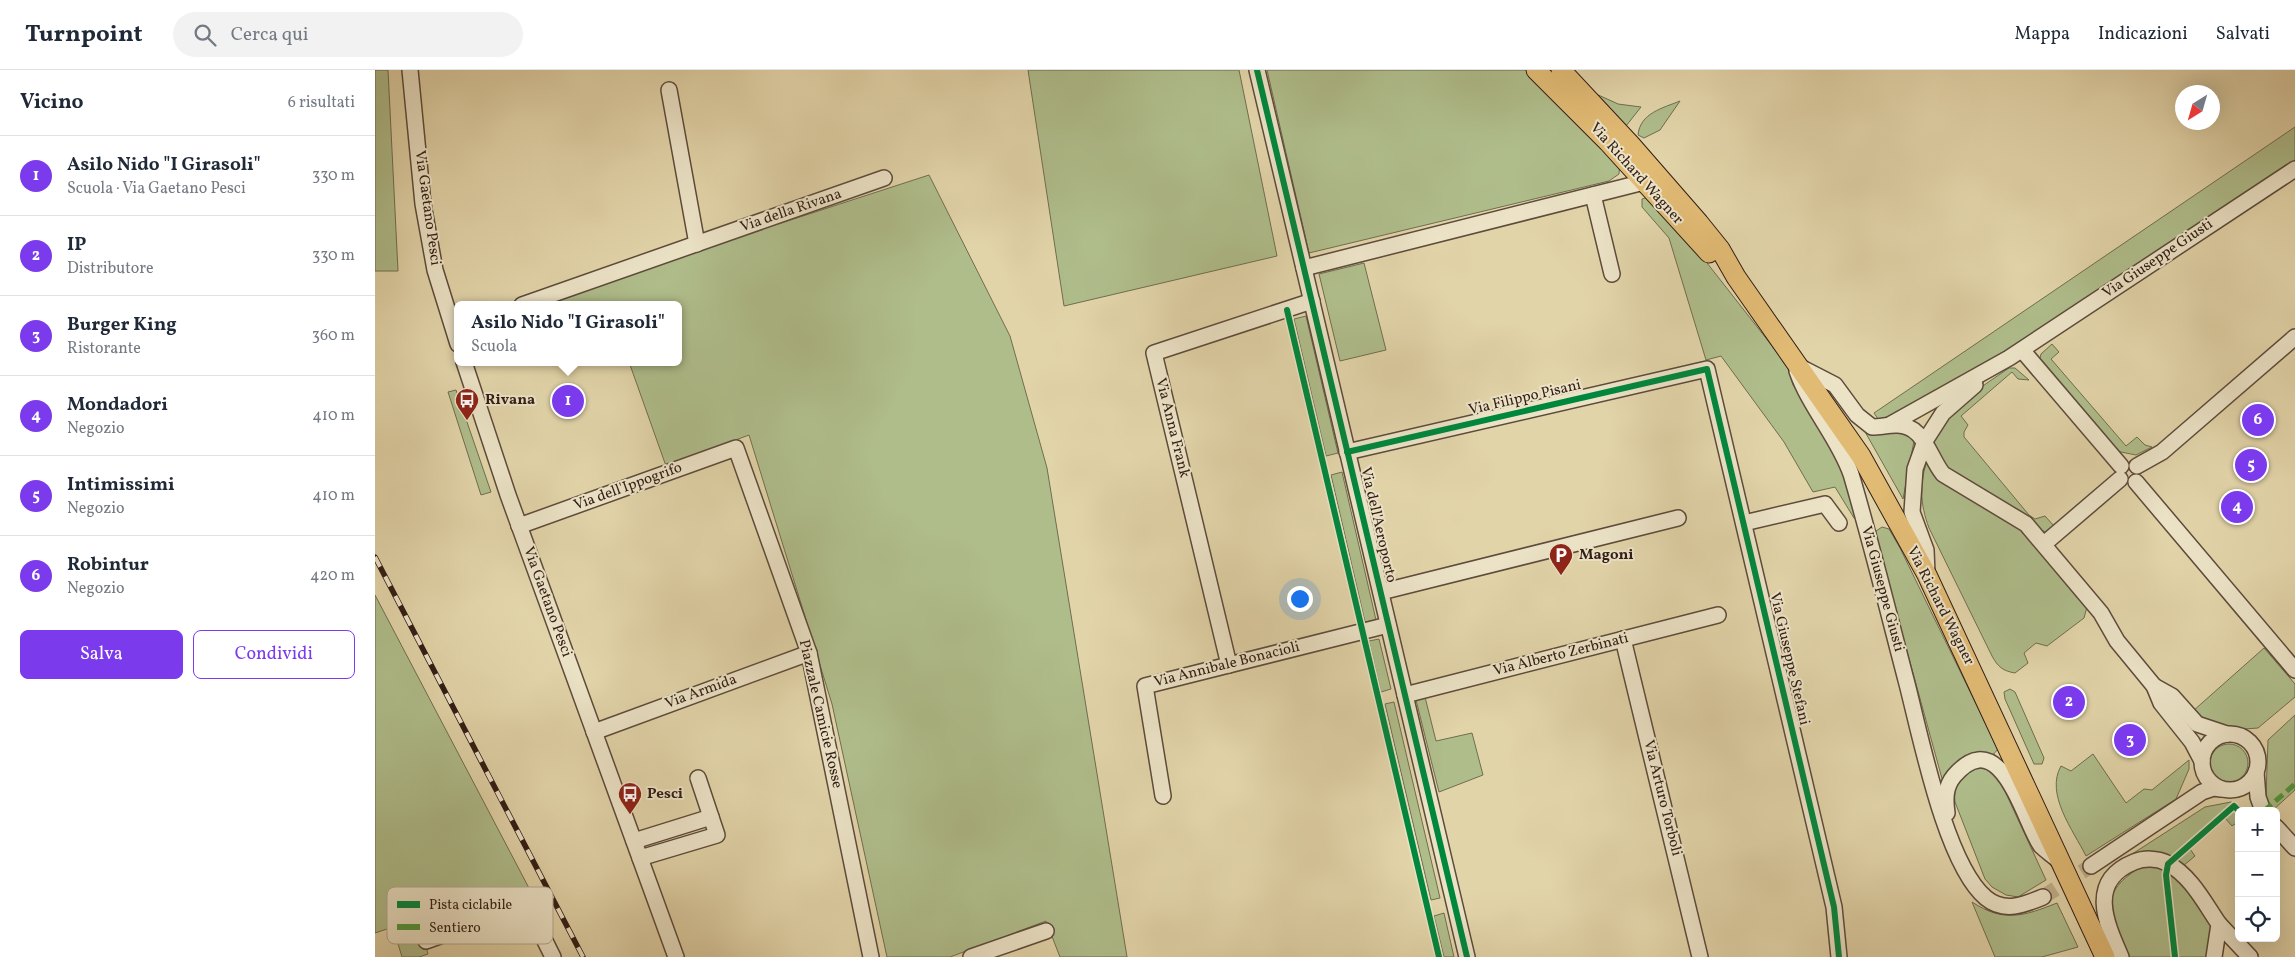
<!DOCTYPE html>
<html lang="it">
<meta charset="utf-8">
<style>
body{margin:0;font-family:Vollkorn,serif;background:#f2f2f3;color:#1f2937}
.controls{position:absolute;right:15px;bottom:15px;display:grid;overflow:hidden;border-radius:8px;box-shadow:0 5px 20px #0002}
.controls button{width:45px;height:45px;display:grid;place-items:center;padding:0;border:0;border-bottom:1px solid #e0e1e3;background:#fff;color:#1f2937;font:25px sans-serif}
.compass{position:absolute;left:1800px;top:15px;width:45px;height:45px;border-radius:50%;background:#fff;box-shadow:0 5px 20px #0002;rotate:217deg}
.you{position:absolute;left:924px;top:528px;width:18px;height:18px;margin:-12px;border:4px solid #fff;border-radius:50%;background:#1a73e8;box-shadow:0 0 0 8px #1a73e833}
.badge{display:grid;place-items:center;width:32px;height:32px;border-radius:50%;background:#7c3aed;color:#fff;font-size:16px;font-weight:700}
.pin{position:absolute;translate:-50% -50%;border:2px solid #fff;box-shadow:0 1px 5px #0006}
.popup{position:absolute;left:79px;top:231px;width:228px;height:65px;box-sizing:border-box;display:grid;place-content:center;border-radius:8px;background:#fff;filter:drop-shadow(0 1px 4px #0005);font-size:16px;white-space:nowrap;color:#747a83}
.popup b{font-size:19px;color:#1f2937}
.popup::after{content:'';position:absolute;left:50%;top:100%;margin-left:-10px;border:10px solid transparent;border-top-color:#fff}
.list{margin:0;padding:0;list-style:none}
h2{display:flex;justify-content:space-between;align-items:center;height:65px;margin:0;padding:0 20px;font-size:21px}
h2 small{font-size:16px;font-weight:400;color:#747a83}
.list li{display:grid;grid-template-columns:32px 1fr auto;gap:15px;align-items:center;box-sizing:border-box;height:80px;padding:0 20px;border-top:1px solid #e0e1e3}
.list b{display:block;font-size:19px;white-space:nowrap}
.list p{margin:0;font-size:16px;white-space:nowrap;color:#747a83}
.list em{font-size:16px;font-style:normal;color:#747a83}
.actions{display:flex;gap:10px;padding:15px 20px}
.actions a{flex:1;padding:11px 0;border:1px solid #7c3aed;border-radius:8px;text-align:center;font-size:18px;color:#7c3aed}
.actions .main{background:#7c3aed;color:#fff}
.icon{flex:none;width:28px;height:28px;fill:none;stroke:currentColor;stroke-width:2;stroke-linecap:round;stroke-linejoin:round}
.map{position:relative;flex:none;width:1920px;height:887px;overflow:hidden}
header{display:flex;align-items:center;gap:30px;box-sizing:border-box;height:70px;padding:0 25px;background:#fff;border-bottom:1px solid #e0e1e3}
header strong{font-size:24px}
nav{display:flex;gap:28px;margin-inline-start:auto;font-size:18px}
.search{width:350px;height:45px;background:#f2f2f3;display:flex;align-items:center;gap:12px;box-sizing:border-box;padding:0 18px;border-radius:28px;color:#747a83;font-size:19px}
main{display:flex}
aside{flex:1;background:#fff}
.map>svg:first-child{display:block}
</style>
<header>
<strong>Turnpoint</strong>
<div class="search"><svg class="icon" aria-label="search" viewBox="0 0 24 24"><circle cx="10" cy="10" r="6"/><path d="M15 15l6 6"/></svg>Cerca qui</div>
<nav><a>Mappa</a><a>Indicazioni</a><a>Salvati</a></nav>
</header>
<main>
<aside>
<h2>Vicino<small>6 risultati</small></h2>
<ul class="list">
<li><span class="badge">1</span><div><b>Asilo Nido &quot;I Girasoli&quot;</b><p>Scuola · Via Gaetano Pesci</p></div><em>330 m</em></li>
<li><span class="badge">2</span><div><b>IP</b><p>Distributore</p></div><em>330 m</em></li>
<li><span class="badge">3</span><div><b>Burger King</b><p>Ristorante</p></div><em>360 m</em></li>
<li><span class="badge">4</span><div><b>Mondadori</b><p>Negozio</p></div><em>410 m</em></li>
<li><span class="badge">5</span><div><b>Intimissimi</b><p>Negozio</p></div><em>410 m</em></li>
<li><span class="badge">6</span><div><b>Robintur</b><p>Negozio</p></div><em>420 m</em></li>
</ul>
<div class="actions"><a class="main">Salva</a><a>Condividi</a></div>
</aside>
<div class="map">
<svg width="1920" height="887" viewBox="0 0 1920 887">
<rect width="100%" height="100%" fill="#e2d4a9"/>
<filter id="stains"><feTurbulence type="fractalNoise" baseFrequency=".004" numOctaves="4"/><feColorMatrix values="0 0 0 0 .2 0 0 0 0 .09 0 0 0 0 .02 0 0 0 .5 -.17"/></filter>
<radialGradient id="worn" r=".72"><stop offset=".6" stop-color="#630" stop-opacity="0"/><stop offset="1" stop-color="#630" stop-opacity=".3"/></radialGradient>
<!-- green -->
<g fill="#afbd8b" stroke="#706d50">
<path d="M0 0H13L23 201H0Z"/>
<path d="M653 0H864L902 186 689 236Z"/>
<path d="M892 0H1152L1245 91 1244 104 1234 111 934 183Z"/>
<path d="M1219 23 1243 34 1266 37 1251 56Z"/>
<path d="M1305 31 1285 60 1269 68 1263 65C1265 43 1288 38 1305 31Z"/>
<path d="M1920 57V90L1640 277 1513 349H1503L1499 343Z"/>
<path d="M554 105 635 266 672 398 752 887H685L671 851 575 887H512L457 634 374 365 291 396 254 292H303V235H163L308 185Z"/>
<path d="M1273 127 1285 133 1412 295 1418 315 1470 399 1484 448H1479L1460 417 1438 422 1409 372 1346 286 1331 290 1294 168 1267 137V129Z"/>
<path d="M989 193 1011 280 965 291 944 204Z"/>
<path d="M931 246 963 383 951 386 919 249Z"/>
<path d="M1677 274 1684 282 1676 289 1751 376 1762 367 1770 375 1777 377 1761 385 1741 381 1664 292 1666 284Z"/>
<path d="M1634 298H1640L1654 310 1643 309 1637 302 1586 346 1593 355 1589 362V367L1654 445 1660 449 1670 446 1679 456 1670 462 1575 404 1557 380C1560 344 1607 317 1634 298Z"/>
<path d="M81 320 116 422 106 425 73 322Z"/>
<path d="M1489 360C1506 361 1528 357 1539 371L1528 429Z"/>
<path d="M1553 388 1643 453 1712 537 1709 548 1672 576 1661 573 1649 583 1653 593 1640 603C1628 601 1623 597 1617 586L1554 458C1545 434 1544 413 1553 388Z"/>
<path d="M967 402 1001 550 990 552 956 405Z"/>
<path d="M1507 457 1514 459 1525 478 1623 679 1616 687 1569 716 1501 468V461Z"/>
<path d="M0 525 155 820 45 856 53 884 44 887H27L18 857 0 863Z"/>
<path d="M1004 569 1016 619 1006 622 994 571Z"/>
<path d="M1889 578 1920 614V627L1883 658 1856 660 1829 652 1818 641Z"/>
<path d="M1635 619 1640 622 1669 688 1667 694H1659L1630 629 1629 622Z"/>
<path d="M1050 627 1061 671 1097 663 1108 705 1064 722 1041 630Z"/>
<path d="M1019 632 1065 828 1056 830 1010 634Z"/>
<path d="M1920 645V720L1898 740 1891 727 1893 670Z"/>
<circle cx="1854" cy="693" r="19"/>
<path d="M1718 684 1751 733 1769 719 1777 720 1814 690V699L1801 729 1711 786C1698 760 1670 724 1686 696L1696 701Z"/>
<path d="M1602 698 1613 699 1622 704 1671 810 1643 827 1631 825 1617 817 1610 809 1580 732C1578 713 1586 707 1602 698Z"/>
<path d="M1856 732 1864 735 1868 741H1864V751L1857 756 1850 748 1815 779 1820 786 1808 796 1751 788 1830 737Z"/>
<path d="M1773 793 1788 796 1811 815 1837 854 1834 887H1754C1733 841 1721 821 1773 793Z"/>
<path d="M1597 832C1629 853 1649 846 1682 833L1703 877 1667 887H1620Z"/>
<path d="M1069 843 1079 887H1069L1059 846Z"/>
</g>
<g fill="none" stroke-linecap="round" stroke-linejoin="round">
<!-- minor-tunnel -->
<path stroke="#bfaf8c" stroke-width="15" stroke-dasharray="15 8" stroke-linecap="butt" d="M1668 827 1716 796"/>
<!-- minor casing -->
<g stroke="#5d4b3b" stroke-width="18">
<g id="minor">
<path d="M35 0 48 134 60 200 83 274"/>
<path d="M882 0 1092 887"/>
<path d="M294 20 322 174"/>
<path d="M1218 125 1237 204"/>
<path d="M929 198 1269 112"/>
<path d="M147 235 509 108"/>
<path d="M1647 280 1746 396"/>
<path d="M89 292 133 425 301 887"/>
<path d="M1425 297 1460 315 1482 345 1497 357C1505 357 1513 355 1521 355 1549 354 1554 387 1568 404L1651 454 1726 543 1742 571 1779 616 1786 633 1817 672 1827 691"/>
<path d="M1422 301C1435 338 1463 367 1476 404 1496 472 1513 541 1531 610 1545 663 1570 794 1611 828 1629 843 1649 835 1668 827"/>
<path d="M1516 354 1634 288 1920 99"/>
<path d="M972 382 1332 299 1459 837 1464 887"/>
<path d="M1762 396 1787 382 1920 267"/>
<path d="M1761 412 1920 600"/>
<path d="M1369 453 1450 434 1464 453"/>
<path d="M144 456 361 378 434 583 496 887"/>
<path d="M1669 474 1745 409"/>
<path d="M1552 503 1551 480 1537 442 1540 399 1550 371 1568 343 1600 315"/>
<path d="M1006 522 1303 448"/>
<path d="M1248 569 1325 887"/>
<path d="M854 595 779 283 937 231"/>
<path d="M1779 616 1797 626 1822 654 1852 664"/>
<path d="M1030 625 1343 545"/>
<path d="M219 662 434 583"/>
<circle cx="1855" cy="692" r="28"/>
<path d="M1881 702 1883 727 1888 741"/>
<path d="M788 726 770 616 1013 555"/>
<path d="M1572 743C1570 729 1570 717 1579 706 1626 651 1649 752 1666 776 1671 781 1679 786 1684 791"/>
<path d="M1901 757 1920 778"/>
<path d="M259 771 336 747"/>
<path d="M265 788 342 765 323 708"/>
<path d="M1716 796 1827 722 1839 718 1846 719"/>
<path d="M1844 854 1875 887"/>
<path d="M51 871 152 835 178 887"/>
<path d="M596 887 671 861"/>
<path d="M1746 887C1731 853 1712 811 1759 792 1769 788 1782 788 1792 793 1816 806 1829 832 1844 854L1839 887"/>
</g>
</g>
<!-- major casing -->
<g stroke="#311d16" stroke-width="21">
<g id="major">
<path d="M1161 0 1233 72 1334 183"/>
<path d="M1186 0 1256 75 1324 153 1345 179 1361 207 1486 386 1552 505 1730 887"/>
</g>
</g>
<!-- minor -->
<use href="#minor" stroke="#ece3c7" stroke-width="15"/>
<!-- major -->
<use href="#major" stroke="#e1ba74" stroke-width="19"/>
<!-- rail casing -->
<g stroke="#311d16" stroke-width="5.5">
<path id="rail" d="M0 487 208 887"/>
</g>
<!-- rail -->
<use href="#rail" stroke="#ece3c7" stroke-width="4" stroke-dasharray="11" stroke-linecap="butt"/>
<!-- quiet -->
<path stroke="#509a3d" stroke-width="5" stroke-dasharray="10 5" stroke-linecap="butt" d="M1889 741 1920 714"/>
<!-- cycleway casing -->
<g stroke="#ece3c7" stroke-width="9">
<g id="cycleway">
<path d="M882 0 1092 887"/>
<path d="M912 240 1064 887"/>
<path d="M972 382 1332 299 1459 837 1464 887"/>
<path d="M1800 887 1791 805 1793 794 1859 736 1864 741"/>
</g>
</g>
<!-- cycleway -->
<use href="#cycleway" stroke="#00873e" stroke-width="6"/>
</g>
<!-- icons -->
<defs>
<g id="bus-pin" transform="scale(1.25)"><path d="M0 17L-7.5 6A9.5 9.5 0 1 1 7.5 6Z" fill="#8f2418" stroke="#ece3c7"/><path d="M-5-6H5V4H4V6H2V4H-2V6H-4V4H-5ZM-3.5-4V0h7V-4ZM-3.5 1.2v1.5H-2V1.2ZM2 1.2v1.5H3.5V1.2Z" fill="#fff"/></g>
<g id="parking-pin" transform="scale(1.25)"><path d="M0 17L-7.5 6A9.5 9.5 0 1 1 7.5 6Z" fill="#8f2418" stroke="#ece3c7"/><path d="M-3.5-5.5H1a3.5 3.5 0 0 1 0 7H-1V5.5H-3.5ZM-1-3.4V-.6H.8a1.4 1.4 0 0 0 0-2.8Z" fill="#fff"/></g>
</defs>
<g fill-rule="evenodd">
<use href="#bus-pin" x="92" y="330"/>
<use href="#parking-pin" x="1186" y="485"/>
<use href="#bus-pin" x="255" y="724"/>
</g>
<g text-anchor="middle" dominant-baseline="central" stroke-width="4" stroke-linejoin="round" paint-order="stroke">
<!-- street labels -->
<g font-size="15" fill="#311d16" stroke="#ece3c7">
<text transform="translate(1261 104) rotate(48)">Via Richard Wagner</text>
<text transform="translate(52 138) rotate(82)">Via Gaetano Pesci</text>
<text transform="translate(416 141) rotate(-19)">Via della Rivana</text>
<text transform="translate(1783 189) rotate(-34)">Via Giuseppe Giusti</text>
<text transform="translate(1150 328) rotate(-13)">Via Filippo Pisani</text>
<text transform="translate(797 358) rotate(76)">Via Anna Frank</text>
<text transform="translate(253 417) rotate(-20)">Via dell'Ippogrifo</text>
<text transform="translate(1003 455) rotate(77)">Via dell'Aeroporto</text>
<text transform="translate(1507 519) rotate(75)">Via Giuseppe Giusti</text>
<text transform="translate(172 532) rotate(70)">Via Gaetano Pesci</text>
<text transform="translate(1565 536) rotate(63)">Via Richard Wagner</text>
<text transform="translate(1186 585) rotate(-14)">Via Alberto Zerbinati</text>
<text transform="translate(1414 589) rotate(77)">Via Giuseppe Stefani</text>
<text transform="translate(852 595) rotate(-14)">Via Annibale Bonacioli</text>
<text transform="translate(326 622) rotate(-20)">Via Armida</text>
<text transform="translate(445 644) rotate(77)">Piazzale Camicie Rosse</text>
<text transform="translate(1287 728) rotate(76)">Via Arturo Torboli</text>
</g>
<!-- poi labels -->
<g font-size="15" font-weight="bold" fill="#311d16" stroke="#ece3c7" text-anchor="start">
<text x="110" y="330">Rivana</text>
<text x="1204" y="485">Magoni</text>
<text x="272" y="724">Pesci</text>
</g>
</g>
<!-- legend -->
<rect x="12" y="817" width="166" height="57" rx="8" fill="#ece3c7" stroke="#b4a892" stroke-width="1"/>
<rect x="22" y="831" width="23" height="7" fill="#00873e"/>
<rect x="22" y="854" width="23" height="6" fill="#509a3d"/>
<g font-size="14" fill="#311d16">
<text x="54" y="839">Pista ciclabile</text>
<text x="54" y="862">Sentiero</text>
</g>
<rect width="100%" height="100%" filter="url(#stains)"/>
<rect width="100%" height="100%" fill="url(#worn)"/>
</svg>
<div class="controls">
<button>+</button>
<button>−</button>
<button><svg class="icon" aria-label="locate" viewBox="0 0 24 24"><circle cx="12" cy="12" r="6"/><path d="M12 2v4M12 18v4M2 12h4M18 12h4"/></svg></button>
</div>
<svg class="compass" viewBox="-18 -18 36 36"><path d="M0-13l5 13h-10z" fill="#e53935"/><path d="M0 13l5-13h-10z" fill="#747a83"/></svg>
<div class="you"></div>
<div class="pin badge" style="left:193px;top:331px">1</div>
<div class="popup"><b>Asilo Nido &quot;I Girasoli&quot;</b>Scuola</div>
<div class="pin badge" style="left:1694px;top:632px">2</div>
<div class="pin badge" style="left:1755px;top:670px">3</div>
<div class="pin badge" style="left:1862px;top:437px">4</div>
<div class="pin badge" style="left:1876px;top:395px">5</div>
<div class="pin badge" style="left:1883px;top:350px">6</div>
</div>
</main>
